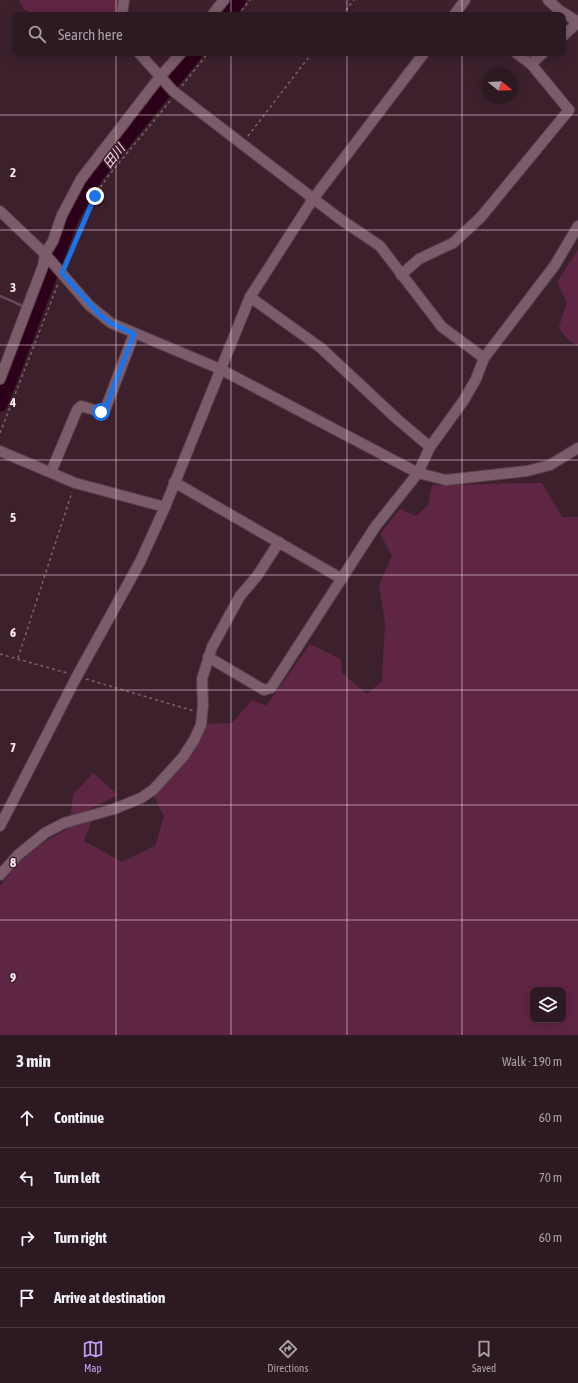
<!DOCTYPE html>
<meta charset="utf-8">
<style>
body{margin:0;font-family:"Asap Condensed","Noto Sans JP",sans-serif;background:#35222a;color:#f1f3f6}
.controls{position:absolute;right:12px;bottom:12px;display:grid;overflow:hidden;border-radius:8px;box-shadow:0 2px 10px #0003}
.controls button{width:36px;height:36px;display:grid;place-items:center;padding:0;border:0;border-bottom:1px solid #483840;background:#2d1922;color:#f1f3f6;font:20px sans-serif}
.compass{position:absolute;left:482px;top:68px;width:36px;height:36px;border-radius:50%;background:#2d1922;box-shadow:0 2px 10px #0003;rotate:108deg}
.stop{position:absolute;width:12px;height:12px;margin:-9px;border:3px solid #1a73e8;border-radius:50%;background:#fff}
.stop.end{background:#1a73e8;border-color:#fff;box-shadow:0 1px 4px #0008}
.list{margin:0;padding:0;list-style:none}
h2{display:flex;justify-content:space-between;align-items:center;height:52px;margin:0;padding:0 16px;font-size:17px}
h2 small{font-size:13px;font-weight:400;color:#a7a0a5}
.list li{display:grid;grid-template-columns:26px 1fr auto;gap:12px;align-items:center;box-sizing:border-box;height:60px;padding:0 16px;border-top:1px solid #483840}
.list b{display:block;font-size:15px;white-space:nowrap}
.list em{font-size:13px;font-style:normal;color:#a7a0a5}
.icon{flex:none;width:22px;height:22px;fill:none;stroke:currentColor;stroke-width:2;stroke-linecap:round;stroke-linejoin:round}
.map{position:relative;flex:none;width:578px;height:1035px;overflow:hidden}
.search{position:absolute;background:#2d1922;box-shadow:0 2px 10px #0003;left:12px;right:12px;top:12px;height:44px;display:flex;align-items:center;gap:10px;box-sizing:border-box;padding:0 14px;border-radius:8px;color:#a7a0a5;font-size:15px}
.sheet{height:292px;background:#2d1922}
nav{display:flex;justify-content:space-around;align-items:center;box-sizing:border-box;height:56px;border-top:1px solid #483840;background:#2d1922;font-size:11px;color:#a7a0a5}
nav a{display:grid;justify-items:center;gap:2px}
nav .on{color:#bca0f2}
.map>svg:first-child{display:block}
</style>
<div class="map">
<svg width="578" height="1035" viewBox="0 0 578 1035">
<rect width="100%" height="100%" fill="#3c212d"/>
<!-- green -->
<g fill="#5f2643" fill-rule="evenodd">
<path d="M19 0H121L116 14 107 13 99 15H34L24 9Z"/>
<path d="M578 250V346L567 339 559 327 567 302 557 282Z"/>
<path d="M542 483 562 517H578V1035H0V886L16 865 41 844 69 828 73 795 93 773 118 795 89 810 91 823 84 841 122 862 155 846 164 816 154 797 182 763 202 724 232 723 252 700 266 706 310 644 341 659 342 673 367 694 382 681 385 623 379 585 392 556 380 534 400 509 416 516 428 505 432 485ZM533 990H563V1020H533Z"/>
</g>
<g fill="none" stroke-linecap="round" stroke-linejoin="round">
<!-- stream -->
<g stroke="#6b465a" stroke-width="2.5">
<path d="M0 296 25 307"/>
<path d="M30 309 36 312"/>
</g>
<!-- river -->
<g stroke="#2d0019" stroke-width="16">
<path d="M226 15 238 0"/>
<path d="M0 404 72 216 95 176 195 53"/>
</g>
<!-- minor casing -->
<g stroke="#57404b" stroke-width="12">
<g id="minor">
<path d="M548 0 559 10 578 22"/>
<path d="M122 15 124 0"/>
<path d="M212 15 224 0"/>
<path d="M454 15 465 0"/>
<path d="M563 36 578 22"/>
<path d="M139 53 173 91 340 219 380 246 442 327 484 358"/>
<path d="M531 64 543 53"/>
<path d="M0 211 45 254 89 305 111 323 220 369 418 473 446 480 527 471 550 465 578 448"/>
<path d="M401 275 419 259 453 243 481 217 569 110 531 64 516 53"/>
<path d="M250 297 321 348 397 419 430 447"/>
<path d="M0 379 43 266 45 254 53 241 62 215 81 179 159 78 181 53"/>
<path d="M0 451 75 483 165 507"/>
<path d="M51 472 77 410 81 406 101 412 105 410 134 334"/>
<path d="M174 482 342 579"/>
<path d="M208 657 264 690 271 688 375 527 418 473 430 447 464 400 476 379 484 358 555 265 578 226"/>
<path d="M0 826 77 676 140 562 165 507 250 297 313 199 424 53"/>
<path d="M0 875 18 855 45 833 64 823 114 809 141 798 153 790 183 757 194 740 201 725 203 705 202 679 212 647 240 596 257 576 279 542"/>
</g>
</g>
<!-- path -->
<g stroke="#7b626d" stroke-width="1.5" stroke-dasharray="3 3" stroke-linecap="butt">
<path d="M238 15 250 0"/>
<path d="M342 15 354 0"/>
<path d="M182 86 208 53"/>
<path d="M248 136 312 53"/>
<path d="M67 264 95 195 109 175 171 100"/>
<path d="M0 433 58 284"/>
<path d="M0 654 67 673"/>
<path d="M18 658 72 492"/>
<path d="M86 679 194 711"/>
</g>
<!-- minor -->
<use href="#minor" stroke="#7c5c6a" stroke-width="10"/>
</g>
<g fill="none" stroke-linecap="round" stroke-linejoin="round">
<!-- route -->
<path stroke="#1a73e8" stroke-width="5" d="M95 196 62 273 100 315 111 323 134 334 105 410 101 412"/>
</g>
<!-- grid -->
<path fill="none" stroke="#fdeaf2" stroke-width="1" stroke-opacity="0.55" d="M116 0V15M231 0V15M347 0V15M462 0V15M116 53V1035M231 53V1035M347 53V1035M462 53V1035M0 115H578M0 230H578M0 345H578M0 460H578M0 575H578M0 690H578M0 805H578M0 920H578"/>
<g text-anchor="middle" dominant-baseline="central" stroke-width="3" stroke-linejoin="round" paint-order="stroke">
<!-- water labels -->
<g font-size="13" font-style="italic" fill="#fed2e5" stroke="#3c212d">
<text transform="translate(114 156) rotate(-52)">田川</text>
</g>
</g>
<g font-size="13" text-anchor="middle" font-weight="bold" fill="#fdeaf2" stroke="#3c212d" stroke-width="3" stroke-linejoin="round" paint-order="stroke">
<text x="13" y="177">2</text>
<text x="13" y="292">3</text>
<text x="13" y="407">4</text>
<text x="13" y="522">5</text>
<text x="13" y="637">6</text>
<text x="13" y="752">7</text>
<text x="13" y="867">8</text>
<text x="13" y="982">9</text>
</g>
</svg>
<div class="controls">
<button><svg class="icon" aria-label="layers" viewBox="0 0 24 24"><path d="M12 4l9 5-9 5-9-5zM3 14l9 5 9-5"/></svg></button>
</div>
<svg class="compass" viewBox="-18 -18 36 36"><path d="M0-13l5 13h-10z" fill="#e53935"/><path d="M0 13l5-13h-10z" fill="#a7a0a5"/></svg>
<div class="stop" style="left:101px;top:412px"></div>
<div class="stop end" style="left:95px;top:196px"></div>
<div class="search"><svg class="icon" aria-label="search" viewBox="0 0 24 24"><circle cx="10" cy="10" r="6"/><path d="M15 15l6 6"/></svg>Search here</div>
</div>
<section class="sheet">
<h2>3 min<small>Walk · 190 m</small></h2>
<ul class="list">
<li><svg class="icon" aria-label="ahead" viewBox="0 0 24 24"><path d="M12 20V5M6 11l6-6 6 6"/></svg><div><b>Continue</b></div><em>60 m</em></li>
<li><svg class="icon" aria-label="left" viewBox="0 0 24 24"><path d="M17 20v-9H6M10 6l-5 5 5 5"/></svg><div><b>Turn left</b></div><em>70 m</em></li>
<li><svg class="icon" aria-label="right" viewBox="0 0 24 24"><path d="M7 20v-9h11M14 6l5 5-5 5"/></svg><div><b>Turn right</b></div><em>60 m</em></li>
<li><svg class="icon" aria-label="arrive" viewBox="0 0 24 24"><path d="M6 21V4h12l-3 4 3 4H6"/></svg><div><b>Arrive at destination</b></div></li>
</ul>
</section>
<nav>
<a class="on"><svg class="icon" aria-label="map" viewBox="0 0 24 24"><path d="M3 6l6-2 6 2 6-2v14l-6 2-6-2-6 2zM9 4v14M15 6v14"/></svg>Map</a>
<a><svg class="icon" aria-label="directions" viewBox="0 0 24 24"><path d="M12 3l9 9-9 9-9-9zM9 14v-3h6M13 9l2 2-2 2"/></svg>Directions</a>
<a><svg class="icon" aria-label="saved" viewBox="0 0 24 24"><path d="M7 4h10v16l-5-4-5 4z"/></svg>Saved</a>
</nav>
